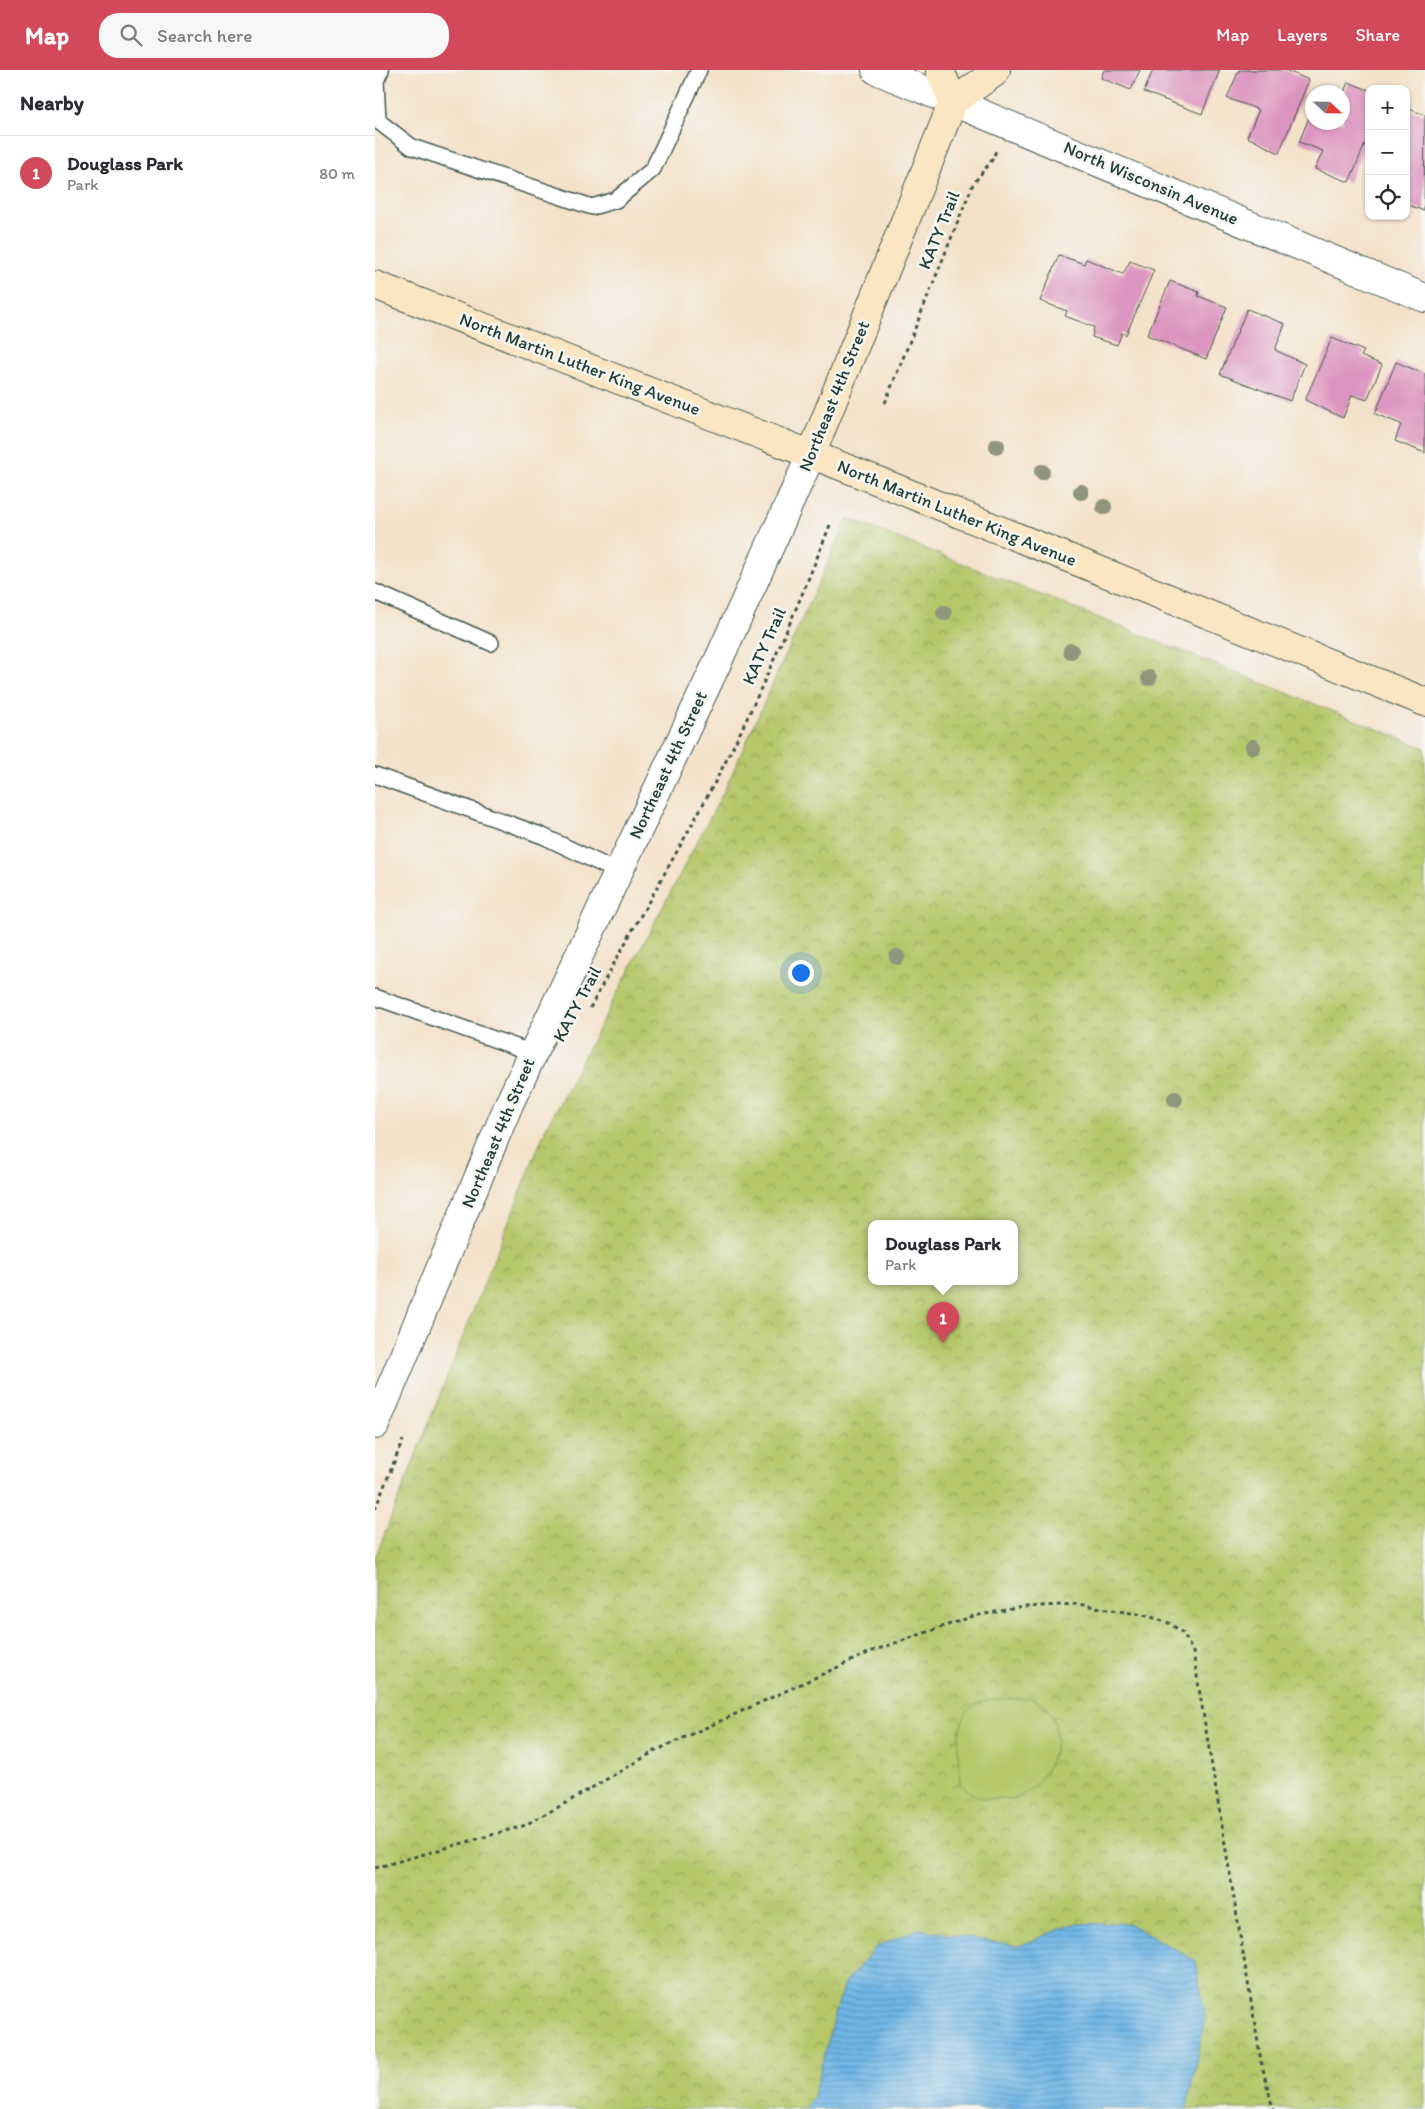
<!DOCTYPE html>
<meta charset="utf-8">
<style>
body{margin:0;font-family:Itim,sans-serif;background:#f7f7f7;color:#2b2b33}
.controls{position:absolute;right:15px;top:15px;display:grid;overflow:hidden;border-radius:10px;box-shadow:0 1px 4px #0004}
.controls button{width:45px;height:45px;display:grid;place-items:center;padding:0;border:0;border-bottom:1px solid #e1e1e2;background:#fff;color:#2b2b33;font:25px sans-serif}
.compass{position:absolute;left:930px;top:15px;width:45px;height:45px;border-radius:50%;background:#fff;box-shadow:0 1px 4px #0004;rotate:112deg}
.you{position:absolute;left:425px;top:902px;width:18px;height:18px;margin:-12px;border:4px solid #fff;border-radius:50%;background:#1a73e8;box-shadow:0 0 0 8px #1a73e833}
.badge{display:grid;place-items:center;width:32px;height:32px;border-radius:50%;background:#d1495b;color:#fff;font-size:16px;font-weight:700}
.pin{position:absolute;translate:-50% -41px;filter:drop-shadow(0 1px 2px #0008)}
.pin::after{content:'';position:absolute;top:26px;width:18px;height:15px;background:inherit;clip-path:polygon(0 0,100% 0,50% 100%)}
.popup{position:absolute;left:493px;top:1150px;width:150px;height:65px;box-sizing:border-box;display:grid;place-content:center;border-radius:10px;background:#fff;filter:drop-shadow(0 1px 4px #0005);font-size:16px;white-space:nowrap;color:#7c7c81}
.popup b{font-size:19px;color:#2b2b33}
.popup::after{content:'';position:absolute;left:50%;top:100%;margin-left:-10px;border:10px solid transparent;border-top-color:#fff}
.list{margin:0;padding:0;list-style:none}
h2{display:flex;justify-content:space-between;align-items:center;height:65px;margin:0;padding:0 20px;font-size:21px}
h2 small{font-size:16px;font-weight:400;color:#7c7c81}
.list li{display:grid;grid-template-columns:32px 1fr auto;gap:15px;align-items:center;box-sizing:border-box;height:75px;padding:0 20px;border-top:1px solid #e1e1e2}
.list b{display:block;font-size:19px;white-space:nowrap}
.list p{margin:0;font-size:16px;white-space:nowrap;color:#7c7c81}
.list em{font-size:16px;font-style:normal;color:#7c7c81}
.icon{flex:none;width:28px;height:28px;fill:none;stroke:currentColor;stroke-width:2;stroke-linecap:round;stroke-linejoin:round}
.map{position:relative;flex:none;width:1050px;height:2039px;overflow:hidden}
header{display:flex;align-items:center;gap:30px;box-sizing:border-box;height:70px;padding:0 25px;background:#d1495b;color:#fff}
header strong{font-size:24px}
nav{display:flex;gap:28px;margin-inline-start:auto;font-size:18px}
.search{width:350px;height:45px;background:#f7f7f7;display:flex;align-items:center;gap:12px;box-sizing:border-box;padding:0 18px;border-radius:20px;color:#7c7c81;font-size:19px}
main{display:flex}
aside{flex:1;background:#fff}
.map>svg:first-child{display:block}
</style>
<header>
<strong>Map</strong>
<div class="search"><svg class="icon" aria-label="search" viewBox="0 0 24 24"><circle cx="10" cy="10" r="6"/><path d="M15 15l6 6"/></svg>Search here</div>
<nav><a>Map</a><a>Layers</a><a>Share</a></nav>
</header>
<main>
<aside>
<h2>Nearby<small></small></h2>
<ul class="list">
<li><span class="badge">1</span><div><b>Douglass Park</b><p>Park</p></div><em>80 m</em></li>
</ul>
</aside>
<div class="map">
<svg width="1050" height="2039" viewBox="0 0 1050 2039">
<defs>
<pattern id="park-crowns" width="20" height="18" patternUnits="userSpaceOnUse" patternTransform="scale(1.25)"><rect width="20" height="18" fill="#b6c76a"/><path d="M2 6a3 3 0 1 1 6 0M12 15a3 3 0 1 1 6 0" fill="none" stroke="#93a358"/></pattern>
<pattern id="water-rules" width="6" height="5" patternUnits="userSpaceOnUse" patternTransform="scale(1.25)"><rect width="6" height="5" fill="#6fb6e6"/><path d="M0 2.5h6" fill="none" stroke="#5b95bb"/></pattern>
</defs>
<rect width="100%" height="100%" fill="#f6f6f2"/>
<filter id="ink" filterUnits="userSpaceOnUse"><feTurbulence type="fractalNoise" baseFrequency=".02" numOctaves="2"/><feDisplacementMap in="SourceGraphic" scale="10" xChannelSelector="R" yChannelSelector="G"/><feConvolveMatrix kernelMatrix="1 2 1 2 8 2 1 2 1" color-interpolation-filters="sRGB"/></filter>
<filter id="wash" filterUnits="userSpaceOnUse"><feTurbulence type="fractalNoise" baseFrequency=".0096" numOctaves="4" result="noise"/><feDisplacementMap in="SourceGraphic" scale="20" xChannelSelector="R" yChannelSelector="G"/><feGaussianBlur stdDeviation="1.12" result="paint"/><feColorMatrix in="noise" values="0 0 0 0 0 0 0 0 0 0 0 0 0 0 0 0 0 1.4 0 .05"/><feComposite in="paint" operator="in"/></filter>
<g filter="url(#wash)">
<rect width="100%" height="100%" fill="#f4e1c9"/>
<!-- park -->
<path fill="url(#park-crowns)" stroke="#6a824f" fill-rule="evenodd" d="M473 448 1050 678V2039H0V1488L171 1058 350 719ZM497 1154H639V1212H497Z"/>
<!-- pitch -->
<path fill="#b6c76a" stroke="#6a824f" d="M655 1628C701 1644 679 1709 645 1726 638 1730 629 1729 622 1729 606 1730 595 1724 585 1713 584 1686 575 1638 611 1631 625 1628 641 1629 655 1628Z"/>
<!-- water -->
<path fill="url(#water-rules)" stroke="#477a8d" d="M753 1853 821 1891 830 1947 812 2039H430L438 2027 468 1916 501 1877 543 1859 644 1876 698 1854Z"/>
<g id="blocks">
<!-- building -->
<g fill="#dc94c0">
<path d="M729 0H765L756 20 726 8Z"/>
<path d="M778 0H845L827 44 769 22Z"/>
<path d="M864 0H910L934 10 904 83 872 67 884 40 852 28Z"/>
<path d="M973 12 994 20V65L974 112 940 99 948 81 924 72 937 40 938 52H968V25Z"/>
<path d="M1031 38 1050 45 1049 141 1031 134Z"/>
<path d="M684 185 709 194 711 189 748 204 755 191 779 200 751 265 747 263 742 275 717 267 719 257 690 246 692 241 665 231Z"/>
<path d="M795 211 824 222 823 226 852 237 831 289 772 265Z"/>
<path d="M872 239 910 254 900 280 930 294 915 331 845 304Z"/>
<path d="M957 268 989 281 986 286 1007 295 992 330 977 325 968 348 930 330Z"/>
<path d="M1021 292 1050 304V383L1020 371 1026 354 1000 344Z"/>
</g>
</g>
</g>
<g filter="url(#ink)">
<use href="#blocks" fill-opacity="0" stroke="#3f564a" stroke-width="1"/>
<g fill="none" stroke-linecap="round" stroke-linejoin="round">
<!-- service casing -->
<g stroke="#3f564a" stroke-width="18">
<g id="service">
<path d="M6 0 1 11 3 51 37 77 217 137 241 130 278 99 324 0"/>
<path d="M0 522 116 573"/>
<path d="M0 705 168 766 243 802"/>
<path d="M0 927 158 983"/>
</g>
</g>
<!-- minor casing -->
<g stroke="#3f564a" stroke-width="30">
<path id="minor" d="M501 0 1050 228"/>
</g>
<!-- tertiary casing -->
<g stroke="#3f564a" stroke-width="30">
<path id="tertiary" d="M0 1355 134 1034 344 589 436 385"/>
</g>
<!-- secondary casing -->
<g stroke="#3f564a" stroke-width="30">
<g id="secondary">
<path d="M565 0 578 32"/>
<path d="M0 215 476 400 1050 632"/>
<path d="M436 385 578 32 619 3 621 0"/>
</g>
</g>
<!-- path -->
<g stroke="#3f564a" stroke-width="3" stroke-dasharray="4 4" stroke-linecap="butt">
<path d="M510 333 598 114 617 90 621 81"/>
<path d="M215 938C264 845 320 755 366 661 398 594 428 524 455 455"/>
<path d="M0 1439 28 1370"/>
<path d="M0 1798 148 1756 189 1734 280 1681 500 1580 599 1546 648 1537 703 1534 773 1546 794 1553 808 1563 818 1582 886 1991 898 2039"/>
</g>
<!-- service -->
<use href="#service" stroke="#fff" stroke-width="15"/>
<!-- minor -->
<use href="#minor" stroke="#fff" stroke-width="28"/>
<!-- tertiary -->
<use href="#tertiary" stroke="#fff" stroke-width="28"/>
<!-- secondary -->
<use href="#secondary" stroke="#fbe6c4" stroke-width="28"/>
</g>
<!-- trees -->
<g fill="#8f967d">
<circle cx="622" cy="376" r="8"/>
<circle cx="667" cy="402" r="8"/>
<circle cx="706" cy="422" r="8"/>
<circle cx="729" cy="437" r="8"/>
<circle cx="569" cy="543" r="8"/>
<circle cx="696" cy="581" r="8"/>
<circle cx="774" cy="608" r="8"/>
<circle cx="878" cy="677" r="8"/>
<circle cx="522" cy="887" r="8"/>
<circle cx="800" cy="1029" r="8"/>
</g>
</g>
<g text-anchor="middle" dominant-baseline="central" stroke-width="5" stroke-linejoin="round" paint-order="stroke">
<!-- street labels -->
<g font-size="18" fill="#1f3d34" stroke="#f6f6f2">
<text transform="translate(776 113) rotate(23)">North Wisconsin Avenue</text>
<text transform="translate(564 160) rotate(-68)">KATY Trail</text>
<text transform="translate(205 294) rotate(21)">North Martin Luther King Avenue</text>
<text transform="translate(459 326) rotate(-68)">Northeast 4th Street</text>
<text transform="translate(582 443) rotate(22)">North Martin Luther King Avenue</text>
<text transform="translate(389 576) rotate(-66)">KATY Trail</text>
<text transform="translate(293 695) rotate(-65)">Northeast 4th Street</text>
<text transform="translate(202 934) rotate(-62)">KATY Trail</text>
<text transform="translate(123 1063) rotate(-67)">Northeast 4th Street</text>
</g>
</g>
</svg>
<div class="controls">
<button>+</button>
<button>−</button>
<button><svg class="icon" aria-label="locate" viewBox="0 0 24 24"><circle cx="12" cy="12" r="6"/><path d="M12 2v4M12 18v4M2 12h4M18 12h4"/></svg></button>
</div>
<svg class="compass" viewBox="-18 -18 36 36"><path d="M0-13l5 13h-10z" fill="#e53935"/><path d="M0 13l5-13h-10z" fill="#7c7c81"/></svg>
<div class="you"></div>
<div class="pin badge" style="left:568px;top:1273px">1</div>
<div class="popup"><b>Douglass Park</b>Park</div>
</div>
</main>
